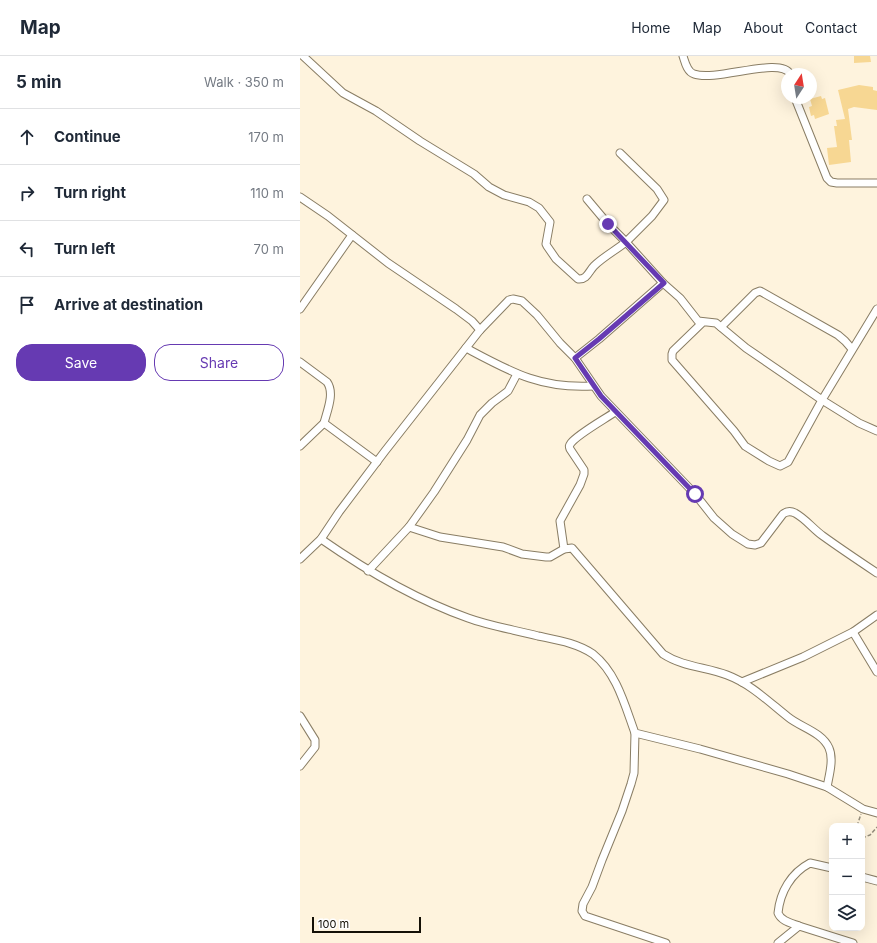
<!DOCTYPE html>
<meta charset="utf-8">
<style>
body{margin:0;font-family:Inter,sans-serif;background:#f6f6f7;color:#1f2937}
.controls{position:absolute;right:12px;bottom:12px;display:grid;overflow:hidden;border-radius:8px;box-shadow:0 4px 16px #0002}
.controls button{width:36px;height:36px;display:grid;place-items:center;padding:0;border:0;border-bottom:1px solid #e0e1e3;background:#fff;color:#1f2937;font:20px sans-serif}
.compass{position:absolute;left:481px;top:12px;width:36px;height:36px;border-radius:50%;background:#fff;box-shadow:0 4px 16px #0002;rotate:12deg}
.scale{position:absolute;left:12px;bottom:10px;width:109px;box-sizing:border-box;padding-left:4px;border:2px solid #141006;border-top:0;font-size:11px;line-height:14px;white-space:nowrap;color:#141006;-webkit-text-stroke:3px #fff;paint-order:stroke}
.stop{position:absolute;width:12px;height:12px;margin:-9px;border:3px solid #663ab2;border-radius:50%;background:#fff}
.stop.end{background:#663ab2;border-color:#fff;box-shadow:0 1px 4px #0008}
.list{margin:0;padding:0;list-style:none}
h2{display:flex;justify-content:space-between;align-items:center;height:52px;margin:0;padding:0 16px;font-size:17px}
h2 small{font-size:13px;font-weight:400;color:#747a83}
.list li{display:grid;grid-template-columns:26px 1fr auto;gap:12px;align-items:center;box-sizing:border-box;height:56px;padding:0 16px;border-top:1px solid #e0e1e3}
.list b{display:block;font-size:15px;white-space:nowrap}
.list em{font-size:13px;font-style:normal;color:#747a83}
.actions{display:flex;gap:8px;padding:12px 16px}
.actions a{flex:1;padding:9px 0;border:1px solid #663ab2;border-radius:16px;text-align:center;font-size:14px;color:#663ab2}
.actions .main{background:#663ab2;color:#fff}
.icon{flex:none;width:22px;height:22px;fill:none;stroke:currentColor;stroke-width:2;stroke-linecap:round;stroke-linejoin:round}
.map{position:relative;flex:none;width:577px;height:887px;overflow:hidden}
header{display:flex;align-items:center;gap:24px;box-sizing:border-box;height:56px;padding:0 20px;background:#fff;border-bottom:1px solid #e0e1e3}
header strong{font-size:19px}
nav{display:flex;gap:22px;margin-inline-start:auto;font-size:14px}
main{display:flex}
aside{flex:1;background:#fff}
.map>svg:first-child{display:block}
</style>
<header>
<strong>Map</strong>
<nav><a>Home</a><a>Map</a><a>About</a><a>Contact</a></nav>
</header>
<main>
<aside>
<h2>5 min<small>Walk · 350 m</small></h2>
<ul class="list">
<li><svg class="icon" aria-label="ahead" viewBox="0 0 24 24"><path d="M12 20V5M6 11l6-6 6 6"/></svg><div><b>Continue</b></div><em>170 m</em></li>
<li><svg class="icon" aria-label="right" viewBox="0 0 24 24"><path d="M7 20v-9h11M14 6l5 5-5 5"/></svg><div><b>Turn right</b></div><em>110 m</em></li>
<li><svg class="icon" aria-label="left" viewBox="0 0 24 24"><path d="M17 20v-9H6M10 6l-5 5 5 5"/></svg><div><b>Turn left</b></div><em>70 m</em></li>
<li><svg class="icon" aria-label="arrive" viewBox="0 0 24 24"><path d="M6 21V4h12l-3 4 3 4H6"/></svg><div><b>Arrive at destination</b></div></li>
</ul>
<div class="actions"><a class="main">Save</a><a>Share</a></div>
</aside>
<div class="map">
<svg width="577" height="887" viewBox="0 0 577 887">
<rect width="100%" height="100%" fill="#fef3dd"/>
<!-- building -->
<g fill="#f7d793">
<path d="M554 0H570L571 6 554 7Z"/>
<path d="M559 29 573 31V34L577 35V54L554 51 548 53 552 84H549L551 106 529 109 527 92 537 91 534 70H537L536 64 545 63 538 34Z"/>
<path d="M521 40 522 43 525 42 529 58 515 63 514 59 511 60 509 51 512 50 510 43Z"/>
</g>
<g fill="none" stroke-linecap="round" stroke-linejoin="round">
<!-- minor casing -->
<g stroke="#897d64" stroke-width="9">
<g id="minor">
<path d="M3 0 43 37 76 55 120 85 174 118 189 131 204 139 229 146 239 152 250 166 246 188 247 190 256 203 278 223C287 224 289 215 294 210 303 201 316 194 326 186L308 168 287 143"/>
<path d="M383 0C385 6 387 16 394 18 416 26 481 0 490 18"/>
<path d="M495 42 527 122 531 126 537 127H577"/>
<path d="M320 97 357 133 364 144 352 160 326 186 363 227 380 242 398 265 416 267 446 292 522 344 488 406 480 410 469 405 445 390 434 375 372 304V298L373 295 403 266"/>
<path d="M0 141 28 160 88 207 156 253 172 265 180 274 85 395 39 456 21 483 0 503"/>
<path d="M0 253 52 179"/>
<path d="M577 253 522 344 559 367 577 375"/>
<path d="M421 271 455 237 460 235 538 279 545 285 552 293"/>
<path d="M180 274 209 244 213 243 222 245 237 259 260 287 275 302 301 340 395 438 414 462 432 478 448 488 455 489 461 487 483 458C487 455 491 455 495 457 506 463 513 473 523 480 541 493 559 505 577 517"/>
<path d="M166 292C211 316 240 333 293 330"/>
<path d="M275 302 299 283 363 227"/>
<path d="M0 306 27 326C35 337 27 355 24 367"/>
<path d="M0 390 24 367 77 406"/>
<path d="M109 471 134 436 167 384 180 359 192 347 208 335 217 318"/>
<path d="M21 483C67 515 114 543 168 562 190 570 215 574 238 580 257 584 277 587 293 598 317 617 325 650 335 677L400 693 488 718 527 731 563 753 577 757"/>
<path d="M264 493 260 465 280 429 284 418V414L270 393C269 390 269 390 271 387 278 378 305 363 315 356"/>
<path d="M68 515 109 471 140 481 203 491 222 498 246 501H250L264 493 272 492 363 598C383 611 406 611 427 619 451 628 469 646 488 661 500 671 522 676 529 692 534 703 529 720 527 731"/>
<path d="M553 576 577 616"/>
<path d="M442 626 503 601 553 576 577 559"/>
<path d="M0 660 15 684V691L0 710"/>
<path d="M335 677 334 717 331 728 322 755 302 804 292 831 283 848 282 855 285 860 366 887"/>
<path d="M562 821 577 825"/>
<path d="M499 870C491 867 481 865 478 857 480 836 491 817 510 807L532 812"/>
<path d="M478 887 499 870 553 887"/>
</g>
</g>
<!-- path -->
<g stroke="#948c7b" stroke-width="1.5" stroke-dasharray="4 2" stroke-linecap="butt">
<path d="M557 770 561 758"/>
<path d="M562 782 570 779 577 771"/>
</g>
<!-- minor -->
<use href="#minor" stroke="#fff" stroke-width="7"/>
</g>
<g fill="none" stroke-linecap="round" stroke-linejoin="round">
<!-- route -->
<path stroke="#663ab2" stroke-width="5" d="M308 168 364 227 299 283 275 302 301 340 395 438"/>
</g>
</svg>
<div class="controls">
<button>+</button>
<button>−</button>
<button><svg class="icon" aria-label="layers" viewBox="0 0 24 24"><path d="M12 4l9 5-9 5-9-5zM3 14l9 5 9-5"/></svg></button>
</div>
<svg class="compass" viewBox="-18 -18 36 36"><path d="M0-13l5 13h-10z" fill="#e53935"/><path d="M0 13l5-13h-10z" fill="#747a83"/></svg>
<div class="scale">100 m</div>
<div class="stop" style="left:395px;top:438px"></div>
<div class="stop end" style="left:308px;top:168px"></div>
</div>
</main>
